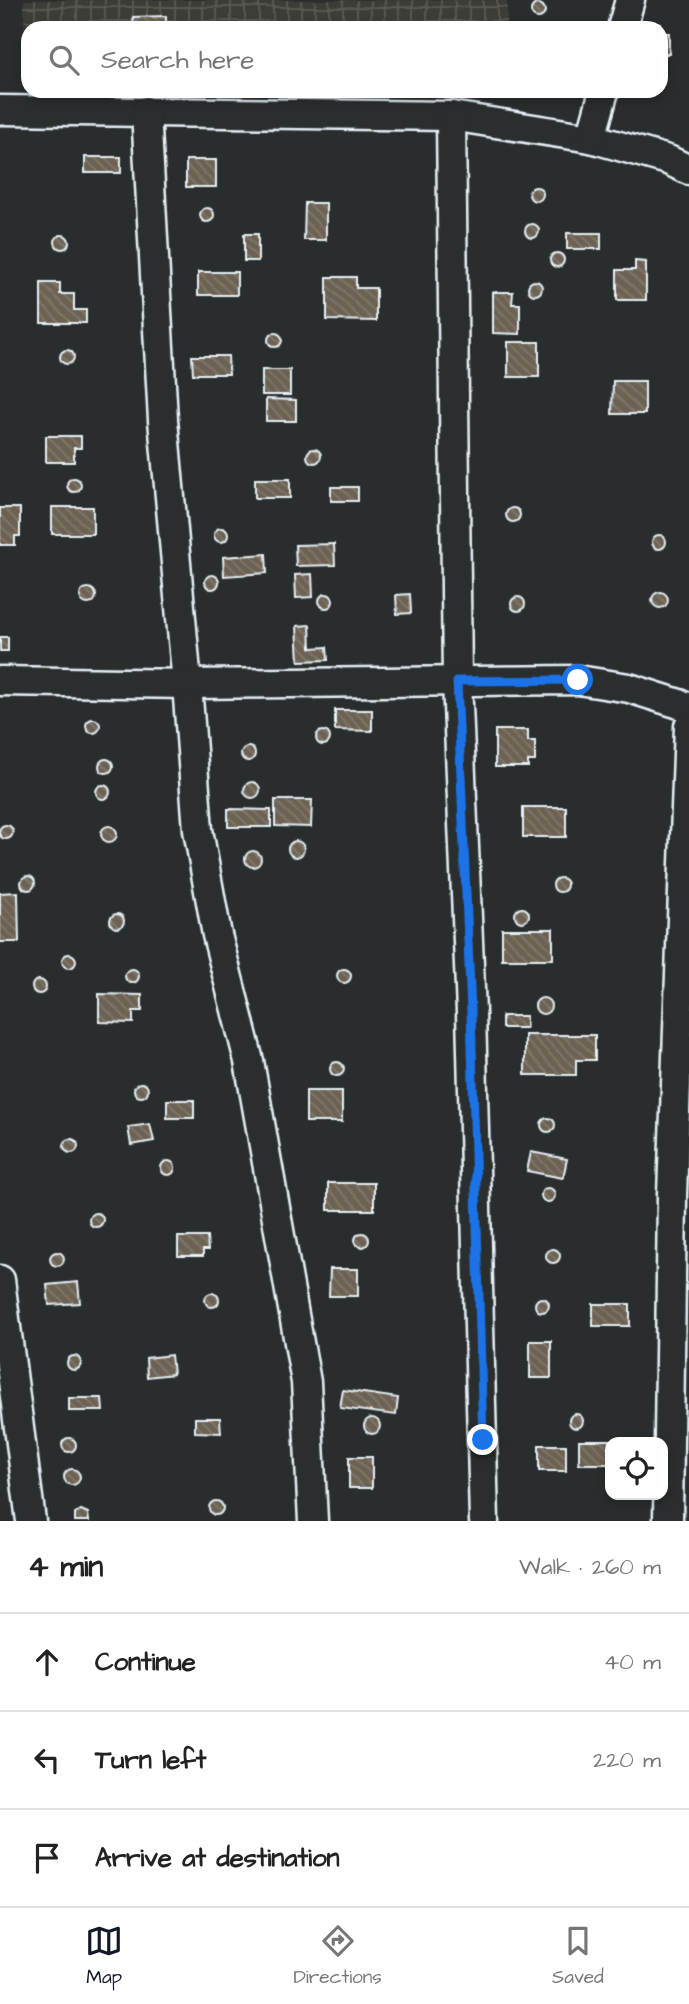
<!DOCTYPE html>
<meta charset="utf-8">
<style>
body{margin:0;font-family:"Architects Daughter",sans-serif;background:#f6f6f6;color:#222}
.controls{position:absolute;right:21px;bottom:21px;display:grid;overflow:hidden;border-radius:14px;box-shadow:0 4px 10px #0003}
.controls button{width:63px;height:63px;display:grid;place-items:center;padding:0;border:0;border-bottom:2px solid #e0e0e0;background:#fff;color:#222;font:35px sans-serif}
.stop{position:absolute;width:21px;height:21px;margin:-16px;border:5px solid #1a73e8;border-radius:50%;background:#fff}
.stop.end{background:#1a73e8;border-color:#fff;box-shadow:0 2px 7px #0008}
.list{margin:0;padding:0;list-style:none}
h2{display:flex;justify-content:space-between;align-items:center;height:91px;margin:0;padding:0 28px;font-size:30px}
h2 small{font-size:23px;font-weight:400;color:#767676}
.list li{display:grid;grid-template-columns:46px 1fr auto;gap:21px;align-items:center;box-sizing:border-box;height:98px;padding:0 28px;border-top:2px solid #e0e0e0}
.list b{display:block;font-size:26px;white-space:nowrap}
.list em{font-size:23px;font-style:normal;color:#767676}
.icon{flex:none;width:38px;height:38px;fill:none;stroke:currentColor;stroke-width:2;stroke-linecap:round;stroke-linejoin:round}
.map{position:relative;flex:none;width:689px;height:1521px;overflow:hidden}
.search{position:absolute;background:#fff;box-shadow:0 4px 10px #0003;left:21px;right:21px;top:21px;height:77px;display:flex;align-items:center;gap:18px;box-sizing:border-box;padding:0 24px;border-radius:21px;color:#767676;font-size:26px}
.sheet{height:385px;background:#fff}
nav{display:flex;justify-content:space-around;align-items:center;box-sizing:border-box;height:98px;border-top:2px solid #e0e0e0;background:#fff;font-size:19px;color:#767676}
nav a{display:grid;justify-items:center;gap:4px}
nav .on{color:#111827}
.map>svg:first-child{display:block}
</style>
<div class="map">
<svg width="689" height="1521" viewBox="0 0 689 1521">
<defs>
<pattern id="industrial-grid" width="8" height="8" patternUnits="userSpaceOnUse" patternTransform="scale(1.75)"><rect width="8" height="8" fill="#3e3d39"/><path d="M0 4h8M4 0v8" fill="none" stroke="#5a5a56"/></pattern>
<pattern id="building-back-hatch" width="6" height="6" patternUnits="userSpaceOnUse" patternTransform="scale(1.75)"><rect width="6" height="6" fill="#6c6253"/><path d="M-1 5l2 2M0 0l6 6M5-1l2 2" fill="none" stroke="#81796c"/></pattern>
</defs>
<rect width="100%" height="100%" fill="#2a2d2e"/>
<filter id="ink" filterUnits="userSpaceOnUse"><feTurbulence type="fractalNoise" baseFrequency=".0143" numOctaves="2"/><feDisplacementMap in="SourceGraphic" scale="14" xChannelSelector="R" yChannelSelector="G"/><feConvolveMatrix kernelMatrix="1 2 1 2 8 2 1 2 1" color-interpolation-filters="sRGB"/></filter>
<g filter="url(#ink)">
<!-- industrial -->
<path fill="url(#industrial-grid)" d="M24 0H507V28H28V85H25Z"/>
<!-- building -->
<g fill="url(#building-back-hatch)" stroke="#e8f1f8" stroke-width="2">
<circle cx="538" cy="11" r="7"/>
<path d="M166 16V28H134L133 17Z"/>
<rect x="641" y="24" width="19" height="4"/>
<rect x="661" y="33" width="8" height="21"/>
<rect x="85" y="157" width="36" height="16"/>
<rect x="186" y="160" width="30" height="27"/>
<circle cx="536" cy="194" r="7"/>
<path d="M305 203H326V240H304Z"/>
<circle cx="207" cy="215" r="7"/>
<circle cx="532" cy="231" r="7"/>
<rect x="567" y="233" width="34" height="16"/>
<rect x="244" y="234" width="14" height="27"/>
<circle cx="62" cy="242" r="7"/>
<circle cx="557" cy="260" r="7"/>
<path d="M635 261 646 262V300H617V270H635Z"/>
<rect x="198" y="272" width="39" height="23"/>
<path d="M327 277H356V288H376V321L327 320Z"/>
<circle cx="535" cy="288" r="7"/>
<path d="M41 283H60V294H74V310H86V323H41Z"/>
<path d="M493 292H513L512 304H520V334L493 333Z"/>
<circle cx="275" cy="340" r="7"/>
<rect x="508" y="342" width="31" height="35"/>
<circle cx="67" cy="357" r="7"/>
<path d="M192 356H228L229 374H193Z"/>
<rect x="262" y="370" width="28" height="25"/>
<path d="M613 381H645V414H612Z"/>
<path d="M266 399 296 400V421H266Z"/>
<path d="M46 436H81V448H74V462H46Z"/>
<circle cx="314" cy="456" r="7"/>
<circle cx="74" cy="485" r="7"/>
<rect x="255" y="479" width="35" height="19"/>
<rect x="331" y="487" width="27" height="14"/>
<rect x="52" y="507" width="41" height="27"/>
<circle cx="513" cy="515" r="7"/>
<path d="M0 508H20V536H15V545H0Z"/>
<circle cx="221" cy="535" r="7"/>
<circle cx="659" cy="542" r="7"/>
<path d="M334 544 335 565 296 566 295 545Z"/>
<path d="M266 554 267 573 224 576 223 557Z"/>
<path d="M312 574 313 597 296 598 295 575Z"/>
<circle cx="212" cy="582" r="7"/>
<circle cx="88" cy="596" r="8"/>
<circle cx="660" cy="600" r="8"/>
<circle cx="326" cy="601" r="7"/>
<path d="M410 594 411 613 397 614 396 595Z"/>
<circle cx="518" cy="604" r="7"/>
<path d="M310 625 311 648 327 647 328 660 299 661 297 626Z"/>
<rect x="0" y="637" width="8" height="14"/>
<path d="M335 710H372V731L335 730Z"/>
<circle cx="93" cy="726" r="7"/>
<path d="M495 730H528V741H535V761H528V767H495Z"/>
<circle cx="323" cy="738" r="7"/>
<circle cx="248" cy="754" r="7"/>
<circle cx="106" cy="766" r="7"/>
<circle cx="252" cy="790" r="8"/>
<circle cx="103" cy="792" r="7"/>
<path d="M275 800H312L311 827 275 826Z"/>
<rect x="523" y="807" width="43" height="30"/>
<path d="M228 809 271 810V827H228Z"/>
<circle cx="6" cy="832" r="7"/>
<circle cx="109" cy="834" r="8"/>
<circle cx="296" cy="849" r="8"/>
<circle cx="253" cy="859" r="8"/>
<circle cx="28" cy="883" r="7"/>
<circle cx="560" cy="885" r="7"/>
<path d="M18 892 19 942H0V893Z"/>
<circle cx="522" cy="915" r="7"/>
<circle cx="117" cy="921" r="7"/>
<rect x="502" y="929" width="51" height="30"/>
<circle cx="69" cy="961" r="7"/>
<circle cx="344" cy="976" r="7"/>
<circle cx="132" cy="976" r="7"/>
<circle cx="39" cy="987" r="7"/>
<path d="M99 994 142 995V1011H133V1023L99 1022Z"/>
<circle cx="543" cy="1006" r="8"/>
<rect x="502" y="1016" width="24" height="12"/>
<path d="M525 1035H595V1060H576V1075H525Z"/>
<circle cx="337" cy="1069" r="7"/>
<circle cx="141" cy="1090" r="7"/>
<rect x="306" y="1091" width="36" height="31"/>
<rect x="167" y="1100" width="27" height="18"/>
<circle cx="548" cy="1125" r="7"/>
<path d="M150 1124 154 1141 131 1145 128 1127Z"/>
<circle cx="71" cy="1146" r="7"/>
<path d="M531 1152 567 1159 563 1178 527 1171Z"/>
<circle cx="168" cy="1168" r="7"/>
<rect x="328" y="1183" width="46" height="27"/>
<circle cx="548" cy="1195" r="7"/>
<circle cx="96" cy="1220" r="7"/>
<circle cx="362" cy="1240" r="7"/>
<path d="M178 1237H207L208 1250H203V1256H178Z"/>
<circle cx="553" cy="1256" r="7"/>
<circle cx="57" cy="1259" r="7"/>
<path d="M330 1269H358V1296H329Z"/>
<path d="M78 1282 80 1303 49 1305 47 1285Z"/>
<circle cx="212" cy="1300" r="7"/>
<circle cx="542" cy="1305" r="7"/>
<rect x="593" y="1304" width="37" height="22"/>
<rect x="530" y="1341" width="21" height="37"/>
<path d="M171 1355 173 1374 147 1377 146 1358Z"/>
<circle cx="74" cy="1363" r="7"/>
<path d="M343 1390 398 1398 396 1415 340 1408Z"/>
<path d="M69 1398H102L103 1411H69Z"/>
<circle cx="576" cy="1421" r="7"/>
<path d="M195 1418H220L221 1433 195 1432Z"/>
<circle cx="372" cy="1426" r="8"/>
<circle cx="69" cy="1445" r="7"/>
<path d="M579 1440H614V1442H610V1464H579Z"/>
<rect x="539" y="1445" width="27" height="26"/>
<rect x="349" y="1457" width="23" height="31"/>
<circle cx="72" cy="1477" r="8"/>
<circle cx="216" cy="1508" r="7"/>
<path d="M81 1510 88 1513 89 1521H75V1514Z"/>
</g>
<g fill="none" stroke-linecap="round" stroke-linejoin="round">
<!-- minor casing -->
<g stroke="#e8f1f8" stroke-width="33">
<g id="minor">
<path d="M622 28 630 0"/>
<path d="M0 110 451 116 591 138 668 160 689 170"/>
<path d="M146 111 163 420 187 684 198 830 217 935 249 1061 306 1382 313 1521"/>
<path d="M451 116 457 681 471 1012 484 1521"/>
<path d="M591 138 604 91"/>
<path d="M0 681 187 684 578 680 629 688 689 707"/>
<path d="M0 1280 31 1521"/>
<path d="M668 1521 672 1195 689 726"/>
</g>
</g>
<!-- minor -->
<use href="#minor" stroke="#2a2d2e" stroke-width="28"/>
</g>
</g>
<g fill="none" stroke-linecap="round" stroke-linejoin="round" filter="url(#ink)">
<!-- route -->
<path stroke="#1a73e8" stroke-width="9" d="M483 1440 471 1012 457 681 578 680"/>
</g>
</svg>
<div class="controls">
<button><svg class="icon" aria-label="locate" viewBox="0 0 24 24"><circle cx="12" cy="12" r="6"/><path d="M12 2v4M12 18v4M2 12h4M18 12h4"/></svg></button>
</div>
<div class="stop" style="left:578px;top:680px"></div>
<div class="stop end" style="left:483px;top:1440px"></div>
<div class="search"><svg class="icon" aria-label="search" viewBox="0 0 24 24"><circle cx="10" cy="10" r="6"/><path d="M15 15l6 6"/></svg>Search here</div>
</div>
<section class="sheet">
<h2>4 min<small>Walk · 260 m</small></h2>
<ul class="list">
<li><svg class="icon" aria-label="ahead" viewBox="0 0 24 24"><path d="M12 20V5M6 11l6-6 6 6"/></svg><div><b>Continue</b></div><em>40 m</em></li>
<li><svg class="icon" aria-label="left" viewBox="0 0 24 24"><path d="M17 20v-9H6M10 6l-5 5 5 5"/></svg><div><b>Turn left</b></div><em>220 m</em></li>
<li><svg class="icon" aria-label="arrive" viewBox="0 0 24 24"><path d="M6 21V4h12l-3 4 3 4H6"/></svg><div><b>Arrive at destination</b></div></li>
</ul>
</section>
<nav>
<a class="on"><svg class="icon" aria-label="map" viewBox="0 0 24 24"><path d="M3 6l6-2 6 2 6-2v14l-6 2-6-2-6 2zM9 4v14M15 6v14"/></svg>Map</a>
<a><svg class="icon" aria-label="directions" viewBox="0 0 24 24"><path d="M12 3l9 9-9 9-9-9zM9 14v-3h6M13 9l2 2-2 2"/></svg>Directions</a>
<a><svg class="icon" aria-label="saved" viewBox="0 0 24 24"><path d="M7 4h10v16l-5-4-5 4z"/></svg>Saved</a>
</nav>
